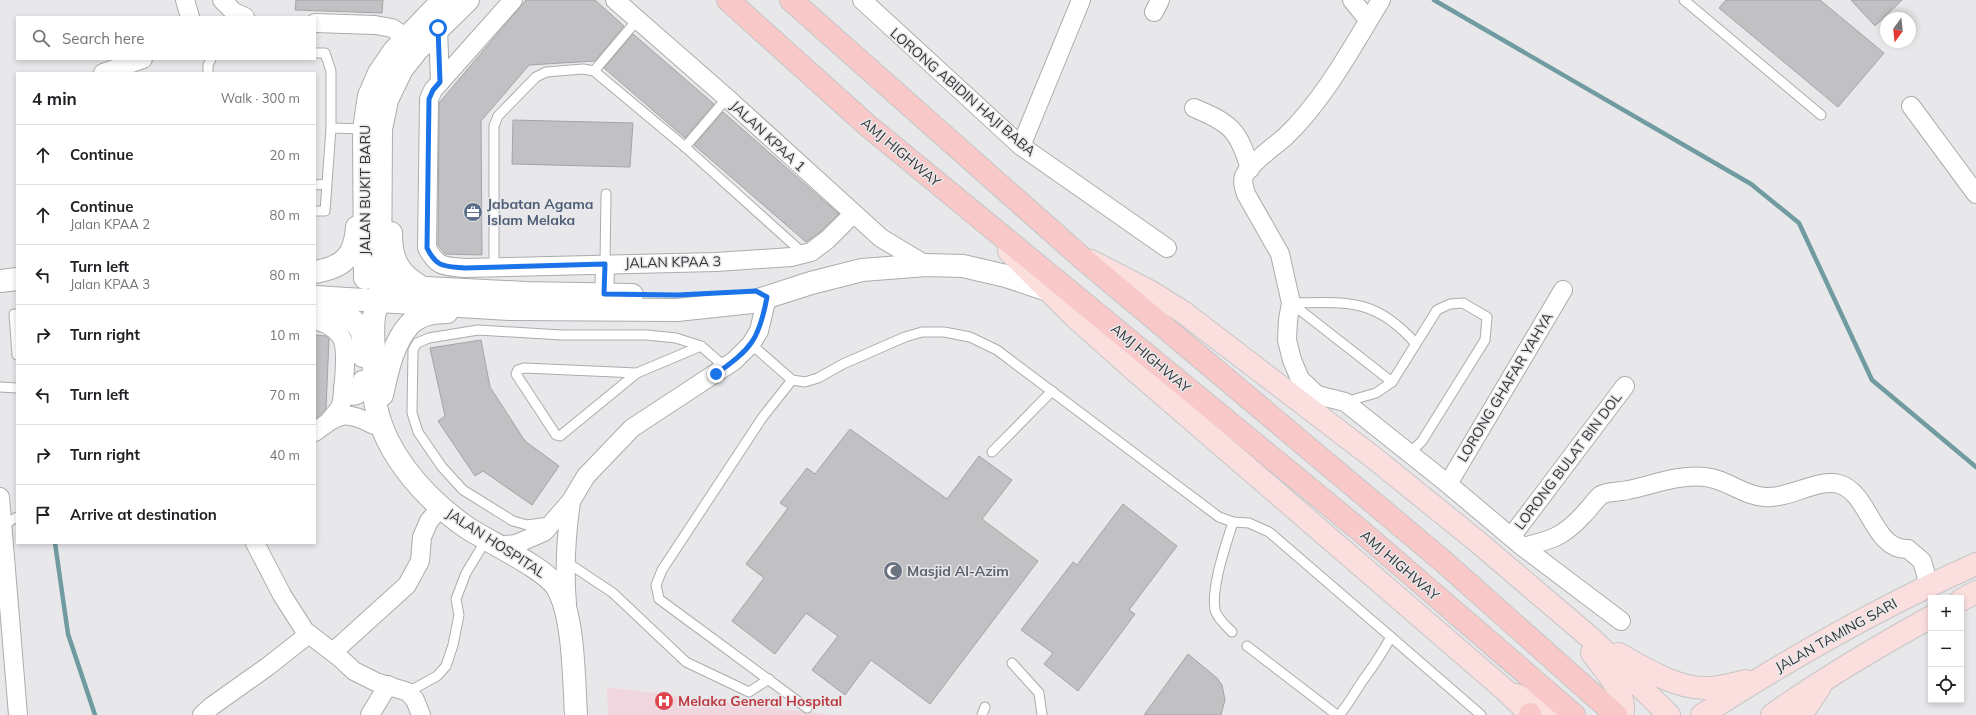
<!DOCTYPE html>
<meta charset="utf-8">
<style>
body{margin:0;font-family:Mulish,sans-serif;background:#f2f2f2;color:#202124}
.controls{position:absolute;right:12px;bottom:12px;display:grid;overflow:hidden;border-radius:0px;box-shadow:0 2px 6px #0003}
.controls button{width:36px;height:36px;display:grid;place-items:center;padding:0;border:0;border-bottom:1px solid #e0e0e0;background:#fff;color:#202124;font:20px sans-serif}
.compass{position:absolute;left:1880px;top:12px;width:36px;height:36px;border-radius:50%;background:#fff;box-shadow:0 2px 6px #0003;rotate:195deg}
.stop{position:absolute;width:12px;height:12px;margin:-9px;border:3px solid #1a73e8;border-radius:50%;background:#fff}
.stop.end{background:#1a73e8;border-color:#fff;box-shadow:0 1px 4px #0008}
.list{margin:0;padding:0;list-style:none}
h2{display:flex;justify-content:space-between;align-items:center;height:52px;margin:0;padding:0 16px;font-size:17px}
h2 small{font-size:13px;font-weight:400;color:#757577}
.list li{display:grid;grid-template-columns:26px 1fr auto;gap:12px;align-items:center;box-sizing:border-box;height:60px;padding:0 16px;border-top:1px solid #e0e0e0}
.list b{display:block;font-size:15px;white-space:nowrap}
.list p{margin:0;font-size:13px;white-space:nowrap;color:#757577}
.list em{font-size:13px;font-style:normal;color:#757577}
.icon{flex:none;width:22px;height:22px;fill:none;stroke:currentColor;stroke-width:2;stroke-linecap:round;stroke-linejoin:round}
.map{position:relative;flex:none;width:1976px;height:715px;overflow:hidden}
.search{position:absolute;background:#fff;box-shadow:0 2px 6px #0003;left:16px;top:16px;width:300px;height:44px;display:flex;align-items:center;gap:10px;box-sizing:border-box;padding:0 14px;border-radius:0px;color:#757577;font-size:15px}
.panel{position:absolute;background:#fff;box-shadow:0 2px 6px #0003;left:16px;top:72px;width:300px;height:472px;border-radius:0px}
.map>svg:first-child{display:block}
</style>
<div class="map">
<svg width="1976" height="715" viewBox="0 0 1976 715">
<rect width="100%" height="100%" fill="#e8e8eb"/>
<!-- medical -->
<path fill="#f0d7df" d="M607 687 832 715H608Z"/>
<g fill="none" stroke-linecap="round" stroke-linejoin="round">
<!-- stream -->
<g stroke="#709ba0" stroke-width="4.5">
<path d="M1434 0 1751 184 1799 223 1872 380 1976 467"/>
<path d="M55 543 68 634 95 715"/>
</g>
</g>
<!-- building -->
<g fill="#c1c1c4" stroke="#a4a4a6">
<path d="M296 0H383L382 13 295 10Z"/>
<path d="M526 0H595L624 26 595 61 529 65 481 121 482 255 445 254 438 245 439 103Z"/>
<path d="M1726 0H1820L1884 53 1838 107 1719 8Z"/>
<path d="M1851 0H1902L1875 26Z"/>
<path d="M633 34 714 104 685 138 604 68Z"/>
<path d="M723 112 839 214 820 232 806 242 694 145Z"/>
<path d="M513 120 633 123 630 167 512 164Z"/>
<path d="M315 335 326 336 329 339 326 409 315 419Z"/>
<path d="M481 340 490 387 525 441 559 466 532 505 483 471 475 476 438 421 445 416 430 348Z"/>
<path d="M850 429 947 499 979 456 1012 480 982 519 1038 561 930 704 871 660 845 695 812 670 838 636 806 613 775 654 732 621 764 578 746 564 788 508 780 503 807 468 815 474Z"/>
<path d="M1123 504 1177 546 1129 610 1135 614 1078 691 1044 664 1053 653 1021 630 1073 562 1077 565Z"/>
<path d="M1188 654 1217 678 1222 685 1225 700 1221 715H1144Z"/>
</g>
<g fill="none" stroke-linecap="round" stroke-linejoin="round">
<!-- lane casing -->
<g stroke="#abacae" stroke-width="11">
<g id="lane">
<path d="M1684 0 1821 115"/>
<path d="M315 53H325L331 71V128L325 211H315"/>
<path d="M594 71 638 19"/>
<path d="M208 73V65L211 59"/>
<path d="M331 128 364 129"/>
<path d="M685 147 727 98"/>
<path d="M315 185 326 184"/>
<path d="M605 264 606 194"/>
<path d="M494 267V126L498 116 536 77 546 72 583 69 594 71 685 147 804 254"/>
<path d="M14 314 17 355"/>
<path d="M751 344 792 380 805 382 818 378 843 364 905 337 922 332H944L970 337 997 350 1219 517 1233 522 1249 523 1269 532 1391 637C1383 651 1375 664 1366 676 1356 689 1350 703 1339 715"/>
<path d="M637 373 524 368 518 370 516 374 556 435 560 436 637 373 701 346"/>
<path d="M792 380 762 418 662 570 656 585 659 599 807 708"/>
<path d="M1392 382 1291 303C1348 302 1376 298 1416 344"/>
<path d="M0 387 17 388"/>
<path d="M1345 402 1376 393 1392 382 1437 310 1450 304 1463 303 1487 317 1485 340 1422 441 1410 453"/>
<path d="M992 452 1052 391"/>
<path d="M549 522 527 525 513 521 463 490 442 467 418 432 412 413 413 350 417 343 429 338 478 330 562 335H647L676 338 701 346 725 367"/>
<path d="M2 526 17 517"/>
<path d="M565 561 613 593 686 662 749 692 769 679"/>
<path d="M1232 632C1226 626 1217 618 1215 610 1211 586 1226 545 1233 522"/>
<path d="M1391 637 1481 715"/>
<path d="M1247 646 1337 715"/>
<path d="M1012 663 1039 693 1042 715"/>
<path d="M408 692 437 676 446 666 453 645 459 615 456 599 466 573 486 540"/>
<path d="M982 715 985 707"/>
</g>
</g>
<!-- street casing -->
<g stroke="#abacae" stroke-width="20">
<g id="street">
<path d="M185 0 190 17"/>
<path d="M222 0 234 12 245 17"/>
<path d="M513 0 433 90 429 99 427 248C438 268 444 266 465 268L716 262 791 257 811 252 827 240 853 214"/>
<path d="M615 0 727 98 881 238 926 265"/>
<path d="M862 0 1021 146 1167 248"/>
<path d="M1352 0 1368 20"/>
<path d="M1154 12 1160 0"/>
<path d="M315 23 375 25 392 28 417 45"/>
<path d="M438 28 440 82"/>
<path d="M103 73 143 59"/>
<path d="M1911 106 1976 194"/>
<path d="M1194 108C1231 123 1239 131 1250 169"/>
<path d="M1021 146 1081 0"/>
<path d="M604 307 605 264"/>
<path d="M315 320C324 323 333 326 339 334 350 345 343 386 342 402L339 409 330 420"/>
<path d="M343 388C348 395 354 399 361 392L362 380"/>
<path d="M1317 395 1300 379 1292 360 1287 340 1288 320 1291 303 1280 254 1246 194C1244 188 1242 182 1244 176 1250 163 1275 146 1286 136 1326 97 1352 47 1381 0"/>
<path d="M1307 407 1317 395 1345 402 1448 484 1523 547C1551 540 1563 537 1583 515 1589 509 1595 500 1601 495 1608 491 1621 492 1628 490 1653 485 1679 474 1705 477 1727 479 1743 496 1765 497 1789 499 1818 478 1839 484 1870 493 1873 551 1908 549L1922 561 1929 585"/>
<path d="M315 432C339 413 345 410 374 425"/>
<path d="M1448 484 1563 290"/>
<path d="M0 497 18 715"/>
<path d="M1511 537 1625 386"/>
<path d="M255 543 282 595 305 631 339 657 354 671 376 682 408 692 415 700 421 715"/>
<path d="M496 546 516 544 544 532 571 501 586 476 632 428 734 361 751 344 759 331 767 297"/>
<path d="M1523 547 1621 621"/>
<path d="M567 604C564 569 566 536 571 502"/>
<path d="M333 652 407 585 420 561 422 537 429 521 441 507"/>
<path d="M202 715 212 706 267 667 309 634"/>
<path d="M370 715 388 685"/>
</g>
</g>
<!-- secondary casing -->
<g stroke="#abacae" stroke-width="24">
<g id="secondary">
<path d="M468 0 417 50 402 69 387 100 381 129 380 300C378 306 374 312 374 317 372 330 374 344 374 357 374 369 373 381 374 393 379 448 423 497 466 527 488 542 548 569 558 589 574 618 574 682 576 715"/>
<path d="M391 233C391 261 399 275 423 288"/>
<path d="M315 272C344 267 355 256 357 227"/>
<path d="M365 278 364 129 369 96 379 73 394 51 443 0"/>
<path d="M0 281 17 279"/>
<path d="M386 286 526 293 632 295"/>
<path d="M315 297 509 309 677 310 752 302 811 283 862 270 926 265 963 266 1006 276 1048 290"/>
<path d="M316 301C330 304 355 318 361 330 364 338 363 348 363 356"/>
<path d="M382 395C387 372 393 342 410 324 420 314 434 312 447 312"/>
</g>
</g>
<!-- primary casing -->
<g stroke="#c6c6c6" stroke-width="24">
<g id="primary">
<path d="M1009 251 1076 318 1132 368 1505 690 1531 715"/>
<path d="M1091 261 1151 292 1183 312 1374 458 1478 542 1593 640 1669 715"/>
<path d="M1961 600 1976 592"/>
<path d="M1592 653C1603 668 1629 696 1622 715"/>
<path d="M1619 654C1643 668 1677 689 1707 688 1720 688 1733 684 1746 681"/>
<path d="M1516 695 1564 715"/>
<path d="M1702 715C1790 658 1880 607 1976 564"/>
<path d="M1772 715C1824 678 1875 648 1931 617"/>
<path d="M1801 715 1820 687"/>
</g>
</g>
<!-- highway casing -->
<g stroke="#c6c6c6" stroke-width="24">
<g id="highway">
<path d="M728 0 867 125 1362 532 1574 715"/>
<path d="M791 0 1081 257 1444 562 1616 715"/>
<path d="M1530 714V715"/>
</g>
</g>
<!-- lane -->
<use href="#lane" stroke="#fff" stroke-width="9"/>
<!-- street -->
<use href="#street" stroke="#fff" stroke-width="18"/>
<!-- secondary -->
<use href="#secondary" stroke="#fff" stroke-width="22"/>
<!-- primary -->
<use href="#primary" stroke="#fbdfdf" stroke-width="22"/>
<!-- highway -->
<use href="#highway" stroke="#f9c9c9" stroke-width="22"/>
</g>
<g fill="none" stroke-linecap="round" stroke-linejoin="round">
<!-- route -->
<path stroke="#1a73e8" stroke-width="5" d="M438 28 440 82 433 90 429 99 427 248C437 268 444 266 465 268L605 264 604 294 678 295 756 291 767 297C759 340 751 349 716 374"/>
</g>
<!-- icons -->
<defs>
<g id="office-disc" transform="scale(1)"><circle r="9.5" fill="#5c6f8a" stroke="#e8e8eb"/><path d="M-6-3h4V-5.5h4V-3h4V5H-6ZM-1-4.5V-3h2v-1.5ZM-6 0V1H6V0Z" fill="#fff"/></g>
<g id="mosque-disc" transform="scale(1)"><circle r="9.5" fill="#6b7280" stroke="#e8e8eb"/><path d="M3.5-4.9A6 6 0 1 0 3.5 4.9A5 5 0 1 1 3.5-4.9Z" fill="#fff"/></g>
<g id="hospital-disc" transform="scale(1)"><circle r="9.5" fill="#e0444e" stroke="#e8e8eb"/><path d="M-5-5h3v3.5h4V-5h3V5h-3V1.5h-4V5h-3Z" fill="#fff"/></g>
</defs>
<g fill-rule="evenodd">
<use href="#office-disc" x="473" y="212"/>
<use href="#mosque-disc" x="893" y="571"/>
<use href="#hospital-disc" x="664" y="701"/>
</g>
<g text-anchor="middle" dominant-baseline="central" stroke-width="3" stroke-linejoin="round" paint-order="stroke">
<!-- street labels -->
<g font-size="14" fill="#333435" stroke="#e8e8eb">
<text transform="translate(963 92) rotate(41)">LORONG ABIDIN HAJI BABA</text>
<text transform="translate(768 136) rotate(43)">JALAN KPAA 1</text>
<text transform="translate(901 152) rotate(40)">AMJ HIGHWAY</text>
<text transform="translate(365 190) rotate(-90)">JALAN BUKIT BARU</text>
<text transform="translate(673 262) rotate(-1)">JALAN KPAA 3</text>
<text transform="translate(1151 358) rotate(40)">AMJ HIGHWAY</text>
<text transform="translate(1505 387) rotate(-59)">LORONG GHAFAR YAHYA</text>
<text transform="translate(1568 461) rotate(-53)">LORONG BULAT BIN DOL</text>
<text transform="translate(496 543) rotate(33)">JALAN HOSPITAL</text>
<text transform="translate(1400 565) rotate(41)">AMJ HIGHWAY</text>
<text transform="translate(1836 635) rotate(-29)">JALAN TAMING SARI</text>
</g>
<!-- service labels -->
<g font-size="14" font-weight="bold" fill="#4e5e75" stroke="#e8e8eb" text-anchor="start">
<text x="487" y="204">Jabatan Agama<tspan x="487" dy="16">Islam Melaka</tspan></text>
</g>
<!-- worship labels -->
<g font-size="14" font-weight="bold" fill="#5b616d" stroke="#e8e8eb" text-anchor="start">
<text x="907" y="571">Masjid Al-Azim</text>
</g>
<!-- health labels -->
<g font-size="14" font-weight="bold" fill="#be3a42" stroke="#e8e8eb" text-anchor="start">
<text x="678" y="701">Melaka General Hospital</text>
</g>
</g>
</svg>
<div class="controls">
<button>+</button>
<button>−</button>
<button><svg class="icon" aria-label="locate" viewBox="0 0 24 24"><circle cx="12" cy="12" r="6"/><path d="M12 2v4M12 18v4M2 12h4M18 12h4"/></svg></button>
</div>
<svg class="compass" viewBox="-18 -18 36 36"><path d="M0-13l5 13h-10z" fill="#e53935"/><path d="M0 13l5-13h-10z" fill="#757577"/></svg>
<div class="stop" style="left:438px;top:28px"></div>
<div class="stop end" style="left:716px;top:374px"></div>
<div class="search"><svg class="icon" aria-label="search" viewBox="0 0 24 24"><circle cx="10" cy="10" r="6"/><path d="M15 15l6 6"/></svg>Search here</div>
<section class="panel">
<h2>4 min<small>Walk · 300 m</small></h2>
<ul class="list">
<li><svg class="icon" aria-label="ahead" viewBox="0 0 24 24"><path d="M12 20V5M6 11l6-6 6 6"/></svg><div><b>Continue</b></div><em>20 m</em></li>
<li><svg class="icon" aria-label="ahead" viewBox="0 0 24 24"><path d="M12 20V5M6 11l6-6 6 6"/></svg><div><b>Continue</b><p>Jalan KPAA 2</p></div><em>80 m</em></li>
<li><svg class="icon" aria-label="left" viewBox="0 0 24 24"><path d="M17 20v-9H6M10 6l-5 5 5 5"/></svg><div><b>Turn left</b><p>Jalan KPAA 3</p></div><em>80 m</em></li>
<li><svg class="icon" aria-label="right" viewBox="0 0 24 24"><path d="M7 20v-9h11M14 6l5 5-5 5"/></svg><div><b>Turn right</b></div><em>10 m</em></li>
<li><svg class="icon" aria-label="left" viewBox="0 0 24 24"><path d="M17 20v-9H6M10 6l-5 5 5 5"/></svg><div><b>Turn left</b></div><em>70 m</em></li>
<li><svg class="icon" aria-label="right" viewBox="0 0 24 24"><path d="M7 20v-9h11M14 6l5 5-5 5"/></svg><div><b>Turn right</b></div><em>40 m</em></li>
<li><svg class="icon" aria-label="arrive" viewBox="0 0 24 24"><path d="M6 21V4h12l-3 4 3 4H6"/></svg><div><b>Arrive at destination</b></div></li>
</ul>
</section>
</div>
